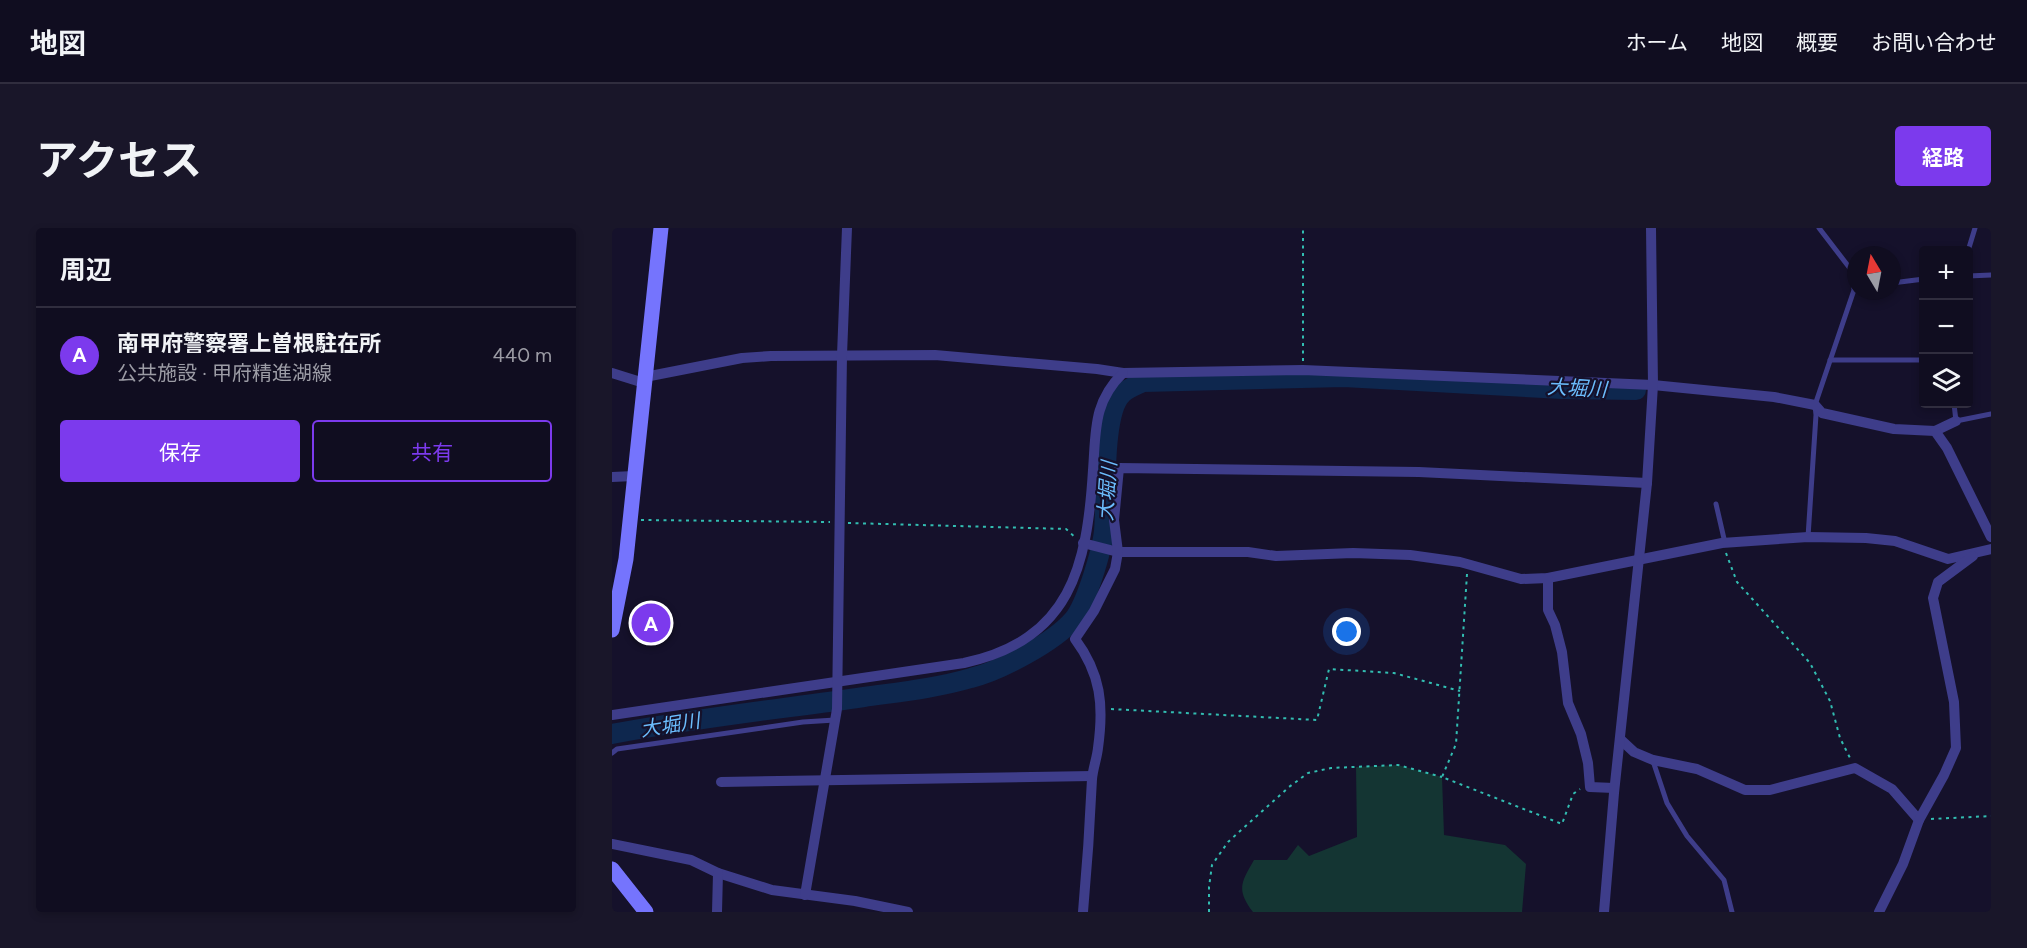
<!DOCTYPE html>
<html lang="ja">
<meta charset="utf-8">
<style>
body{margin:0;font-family:Figtree,"Noto Sans JP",sans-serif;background:#191629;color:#f1f3f6}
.controls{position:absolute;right:18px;top:18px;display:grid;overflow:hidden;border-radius:6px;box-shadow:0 3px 9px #0003}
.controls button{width:54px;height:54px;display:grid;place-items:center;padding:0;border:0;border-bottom:2px solid #302d3e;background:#100d20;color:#f1f3f6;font:30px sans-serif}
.compass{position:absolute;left:1235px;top:18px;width:54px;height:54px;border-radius:50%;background:#100d20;box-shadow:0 3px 9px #0003;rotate:350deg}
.you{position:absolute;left:735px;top:404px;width:21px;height:21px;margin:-15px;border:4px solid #fff;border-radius:50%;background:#1a73e8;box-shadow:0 0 0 9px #1a73e833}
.badge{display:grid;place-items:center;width:39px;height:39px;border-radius:50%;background:#7c3aed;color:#fff;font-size:20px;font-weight:700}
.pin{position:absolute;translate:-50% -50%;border:3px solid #fff;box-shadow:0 2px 6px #0006}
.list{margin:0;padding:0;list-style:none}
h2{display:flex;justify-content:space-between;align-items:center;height:78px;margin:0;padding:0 24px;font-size:26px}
h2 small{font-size:20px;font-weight:400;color:#9c9ca5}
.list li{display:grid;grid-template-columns:39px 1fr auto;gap:18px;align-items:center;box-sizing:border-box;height:96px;padding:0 24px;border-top:2px solid #302d3e}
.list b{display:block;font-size:22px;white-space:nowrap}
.list p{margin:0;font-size:20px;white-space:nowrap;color:#9c9ca5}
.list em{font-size:20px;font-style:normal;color:#9c9ca5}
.actions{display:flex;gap:12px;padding:18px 24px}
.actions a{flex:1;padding:14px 0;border:2px solid #7c3aed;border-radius:6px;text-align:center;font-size:21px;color:#7c3aed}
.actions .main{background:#7c3aed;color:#fff}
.icon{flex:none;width:33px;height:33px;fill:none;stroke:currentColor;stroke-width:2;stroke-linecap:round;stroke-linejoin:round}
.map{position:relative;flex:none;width:1379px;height:684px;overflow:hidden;border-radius:6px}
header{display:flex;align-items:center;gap:36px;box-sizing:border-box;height:84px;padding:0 30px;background:#100d20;border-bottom:2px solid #302d3e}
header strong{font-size:28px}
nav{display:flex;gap:33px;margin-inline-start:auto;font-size:21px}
.intro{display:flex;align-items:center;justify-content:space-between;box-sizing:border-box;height:144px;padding:0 36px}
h1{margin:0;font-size:42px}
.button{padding:15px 27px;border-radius:6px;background:#7c3aed;color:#fff;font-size:21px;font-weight:700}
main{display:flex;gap:36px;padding:0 36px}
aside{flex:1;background:#100d20;border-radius:6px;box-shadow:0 3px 9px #0003}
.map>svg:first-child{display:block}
</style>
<header>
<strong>地図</strong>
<nav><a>ホーム</a><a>地図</a><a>概要</a><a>お問い合わせ</a></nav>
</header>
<div class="intro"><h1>アクセス</h1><a class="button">経路</a></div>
<main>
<aside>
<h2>周辺<small></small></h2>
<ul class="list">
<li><span class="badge">A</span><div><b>南甲府警察署上曽根駐在所</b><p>公共施設 · 甲府精進湖線</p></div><em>440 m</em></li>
</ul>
<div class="actions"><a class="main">保存</a><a>共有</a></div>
</aside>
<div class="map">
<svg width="1379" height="684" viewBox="0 0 1379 684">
<rect width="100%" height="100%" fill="#15112b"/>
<!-- green -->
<path fill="#143533" d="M786 537 830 549 832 607 893 617 914 636 910 684H641C624 661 629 655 642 632H675L686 617 697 628 745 609 744 539Z"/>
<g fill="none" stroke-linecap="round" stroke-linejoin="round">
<!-- river -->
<path stroke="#0e274e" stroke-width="20" d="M0 506C83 490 168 481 252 469 287 464 325 460 359 450 388 443 442 414 461 392 474 377 490 322 492 303 495 273 489 183 511 165 516 160 525 157 531 154L732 149 951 161 1024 162"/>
<!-- path -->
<g stroke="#32bdb1" stroke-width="2" stroke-dasharray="3 4.5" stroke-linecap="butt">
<path d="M691 133V0"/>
<path d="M29 292 218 294"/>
<path d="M236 295 454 301 464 310"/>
<path d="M1114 325 1125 354 1198 435 1218 473 1228 510 1239 532"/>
<path d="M855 346 844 516 830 549 950 596 961 566 968 561"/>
<path d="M499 481 705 492 717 441 782 445 848 463"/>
<path d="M1319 591 1379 588"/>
<path d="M597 684V659L600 637 616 614 677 559 696 545 719 540 786 537 830 549"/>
</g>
<!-- lane -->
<g stroke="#3e3d8a" stroke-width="5">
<path d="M1356 23 1363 0"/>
<path d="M1356 48 1379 47"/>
<path d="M1280 55 1312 51"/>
<path d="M1218 132H1312"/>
<path d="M1342 176 1344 193 1379 186"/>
<path d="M1104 276 1113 315"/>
<path d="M1196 309 1204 187 1203 177 1242 62 1240 43 1207 0"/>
<path d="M0 525 5 521 191 494 223 492"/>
<path d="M1041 533 1055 575 1075 608 1112 652 1120 684"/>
</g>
<!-- street -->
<g stroke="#3e3d8a" stroke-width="10">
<path d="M0 145 32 155"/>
<path d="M33 149 130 130 159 128 323 127 485 141 511 145 691 142 1041 157 1162 169 1203 177 1210 185 1282 201 1323 203 1344 193"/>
<path d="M1323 203 1335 220 1379 309"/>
<path d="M0 249 22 248"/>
<path d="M471 315 506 324H636L664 328 741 325 798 327 848 334 909 351 936 350 1110 315 1196 309 1254 310 1283 313 1336 331 1379 321"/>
<path d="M936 350V382L943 397 950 424 956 475 969 506 976 535 978 559 1002 560"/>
<path d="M0 487 352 435C459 412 475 338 481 242 484 203 481 174 511 145"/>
<path d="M1008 511 1022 524 1041 532 1085 541 1133 562H1158L1243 540 1280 561 1307 592"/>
<path d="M109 554 480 548"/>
<path d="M0 616 79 632 106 645 160 662 243 673 296 684"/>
<path d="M193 667 225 481 230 127 235 0"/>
<path d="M105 684 106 645"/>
<path d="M471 684C475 640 478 596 480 551 481 540 485 530 486 520 492 477 489 446 463 411L482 383 503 341 506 324 502 292 507 240 807 244 1035 255"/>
<path d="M992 684 1002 565 1035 255 1041 157 1039 0"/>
<path d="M1267 684 1291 636 1307 592 1332 547 1344 520 1342 474 1321 370 1326 354 1361 328"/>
</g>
<!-- secondary -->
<g stroke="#7574fd" stroke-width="15">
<path d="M0 402 14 331 49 0"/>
<path d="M0 641 34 684"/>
</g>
</g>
<g text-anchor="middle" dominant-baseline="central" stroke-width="4.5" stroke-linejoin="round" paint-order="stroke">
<!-- water labels -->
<g font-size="20" font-style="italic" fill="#6bbdfd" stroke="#15112b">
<text transform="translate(965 160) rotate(3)">大堀川</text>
<text transform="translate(495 263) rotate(-86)">大堀川</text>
<text transform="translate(58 497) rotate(-9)">大堀川</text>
</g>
</g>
</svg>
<div class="controls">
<button>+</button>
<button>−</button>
<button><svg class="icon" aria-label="layers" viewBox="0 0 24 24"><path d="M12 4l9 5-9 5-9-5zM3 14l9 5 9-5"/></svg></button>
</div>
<svg class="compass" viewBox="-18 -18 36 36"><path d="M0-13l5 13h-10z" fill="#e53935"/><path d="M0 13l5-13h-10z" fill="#9c9ca5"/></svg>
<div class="you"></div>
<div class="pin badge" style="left:39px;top:395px">A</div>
</div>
</main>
